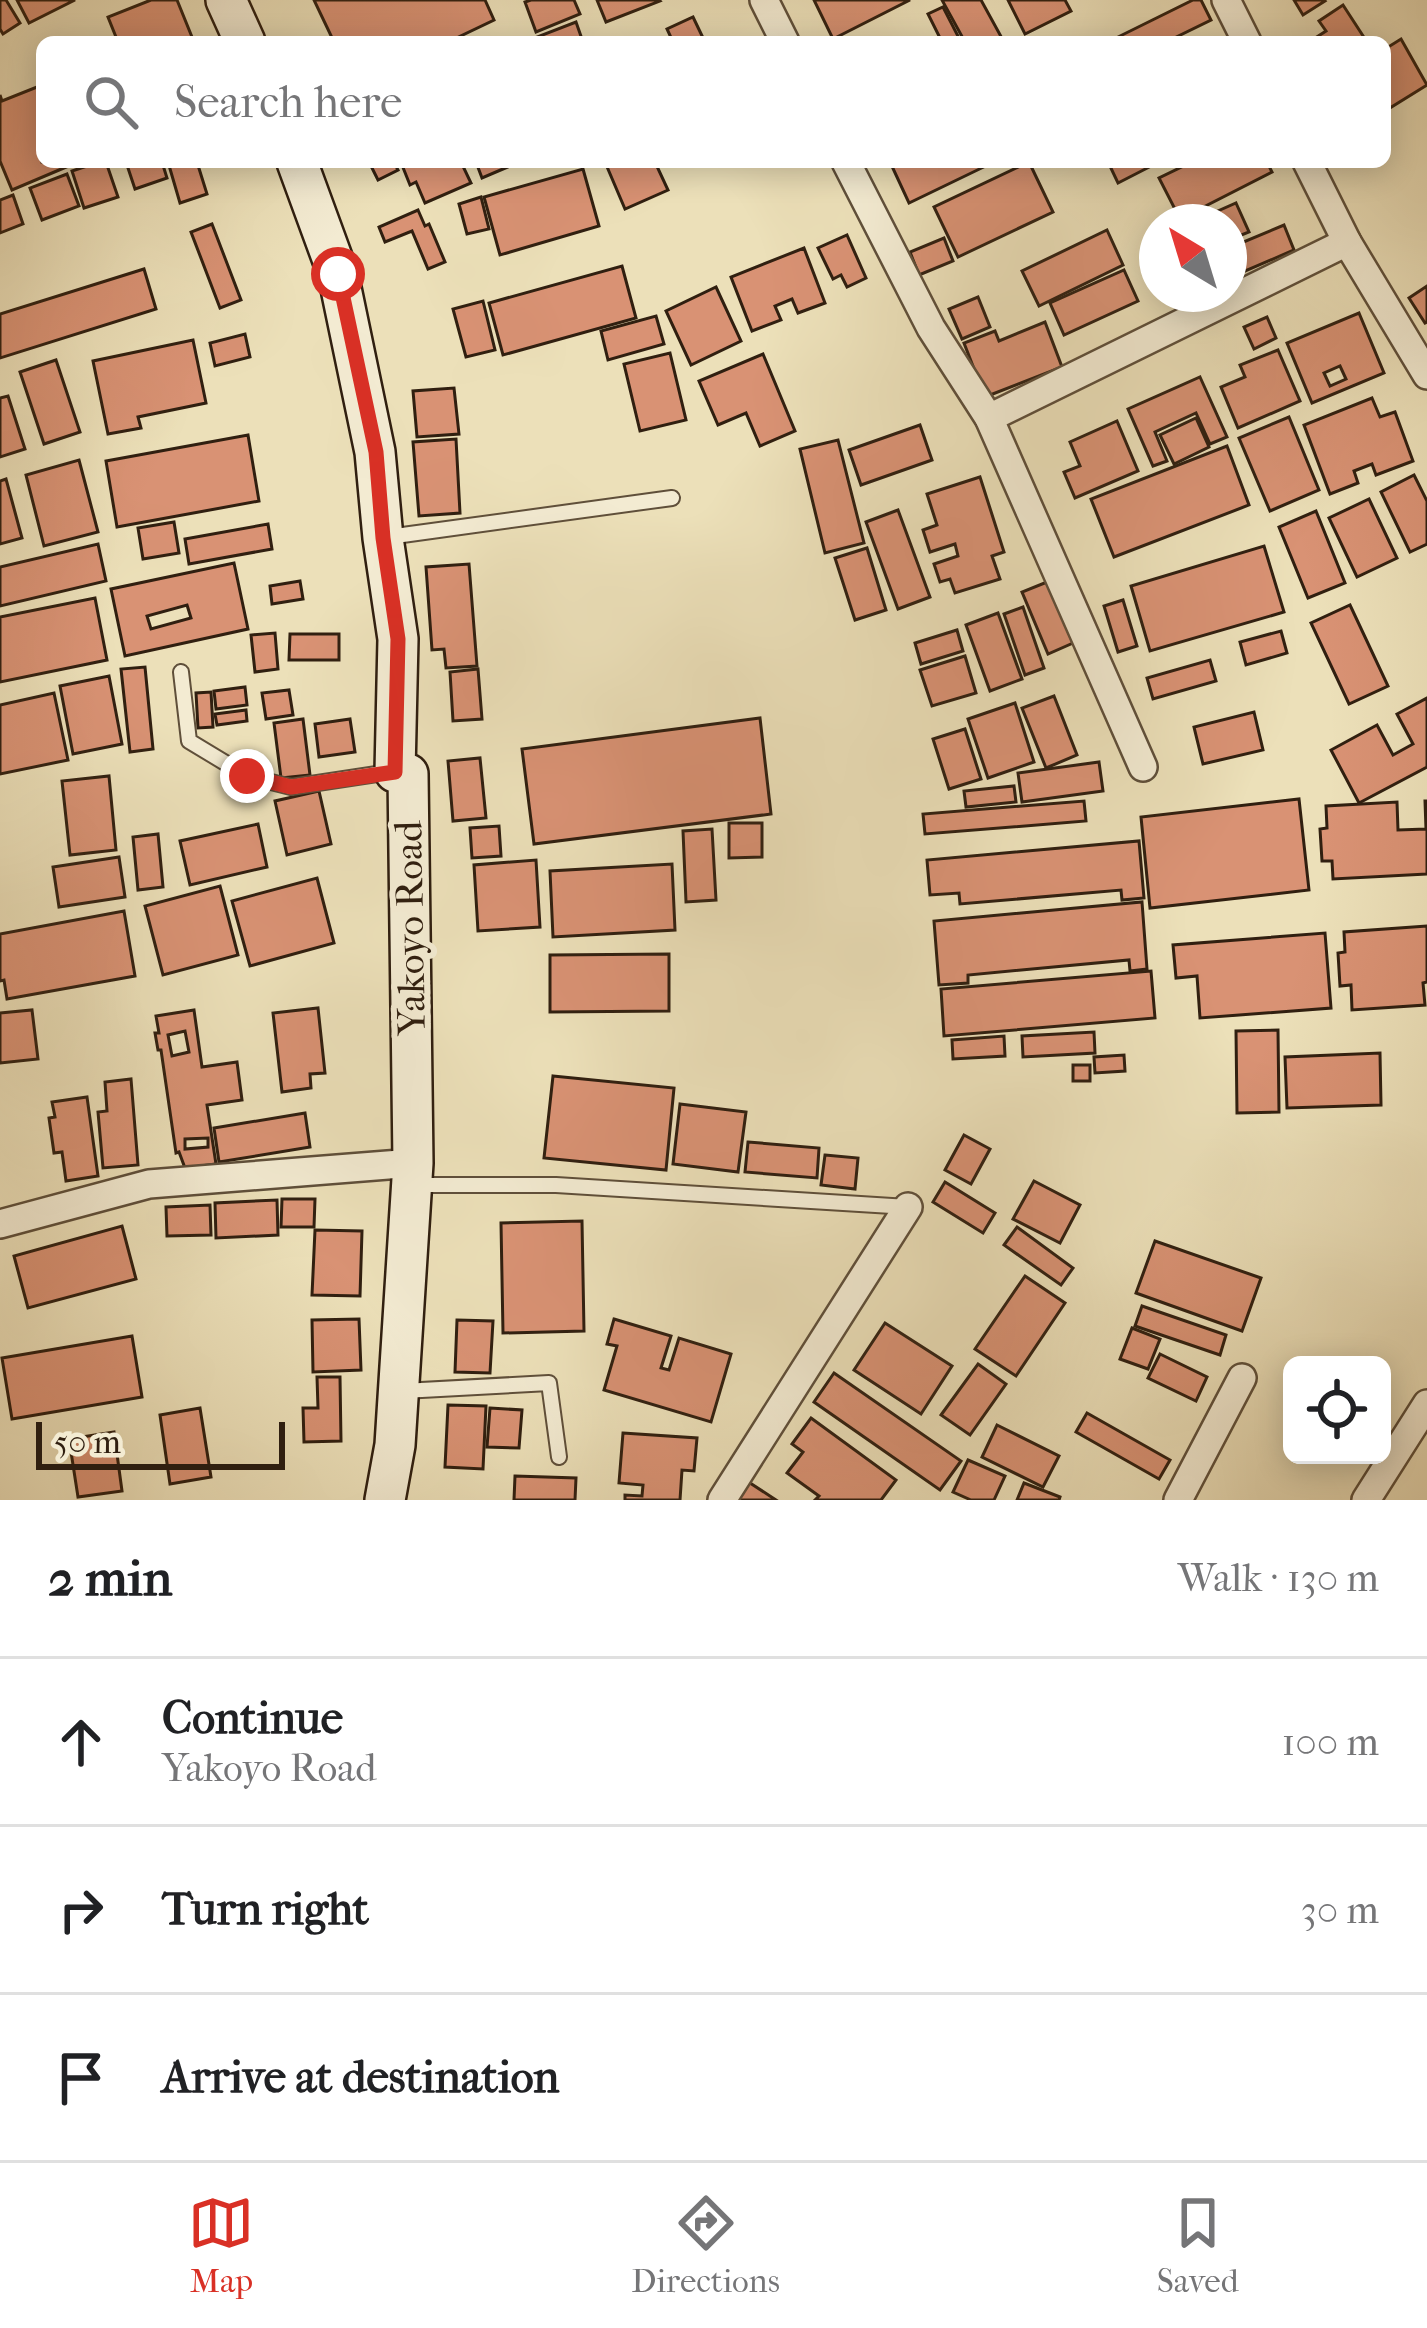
<!DOCTYPE html>
<meta charset="utf-8">
<style>
body{margin:0;font-family:"IM FELL French Canon",serif;background:#f6f6f6;color:#202124}
.controls{position:absolute;right:36px;bottom:36px;display:grid;overflow:hidden;border-radius:18px;box-shadow:0 6px 30px #0003}
.controls button{width:108px;height:108px;display:grid;place-items:center;padding:0;border:0;border-bottom:3px solid #e0e0e0;background:#fff;color:#202124;font:60px sans-serif}
.compass{position:absolute;left:1139px;top:204px;width:108px;height:108px;border-radius:50%;background:#fff;box-shadow:0 6px 30px #0003;rotate:322deg}
.scale{position:absolute;left:36px;bottom:30px;width:249px;box-sizing:border-box;padding-left:12px;border:6px solid #301f10;border-top:0;font-size:33px;line-height:42px;white-space:nowrap;color:#301f10;-webkit-text-stroke:9px #f3ebd2;paint-order:stroke}
.stop{position:absolute;width:36px;height:36px;margin:-27px;border:9px solid #d93025;border-radius:50%;background:#fff}
.stop.end{background:#d93025;border-color:#fff;box-shadow:0 3px 12px #0008}
.list{margin:0;padding:0;list-style:none}
h2{display:flex;justify-content:space-between;align-items:center;height:156px;margin:0;padding:0 48px;font-size:51px}
h2 small{font-size:39px;font-weight:400;color:#757577}
.list li{display:grid;grid-template-columns:78px 1fr auto;gap:36px;align-items:center;box-sizing:border-box;height:168px;padding:0 48px;border-top:3px solid #e0e0e0}
.list b{display:block;font-size:45px;white-space:nowrap}
.list p{margin:0;font-size:39px;white-space:nowrap;color:#757577}
.list em{font-size:39px;font-style:normal;color:#757577}
.icon{flex:none;width:66px;height:66px;fill:none;stroke:currentColor;stroke-width:2;stroke-linecap:round;stroke-linejoin:round}
.map{position:relative;flex:none;width:1427px;height:1500px;overflow:hidden}
.search{position:absolute;background:#fff;box-shadow:0 6px 30px #0003;left:36px;right:36px;top:36px;height:132px;display:flex;align-items:center;gap:30px;box-sizing:border-box;padding:0 42px;border-radius:18px;color:#757577;font-size:45px}
.sheet{height:660px;background:#fff}
nav{display:flex;justify-content:space-around;align-items:center;box-sizing:border-box;height:168px;border-top:3px solid #e0e0e0;background:#fff;font-size:33px;color:#757577}
nav a{display:grid;justify-items:center;gap:6px}
nav .on{color:#d93025}
.map>svg:first-child{display:block}
</style>
<div class="map">
<svg width="1427" height="1500" viewBox="0 0 1427 1500">
<rect width="100%" height="100%" fill="#ece0b9"/>
<filter id="stains"><feTurbulence type="fractalNoise" baseFrequency=".00167" numOctaves="4"/><feColorMatrix values="0 0 0 0 .2 0 0 0 0 .09 0 0 0 0 .02 0 0 0 .5 -.17"/></filter>
<radialGradient id="worn" r=".72"><stop offset=".6" stop-color="#630" stop-opacity="0"/><stop offset="1" stop-color="#630" stop-opacity=".3"/></radialGradient>
<!-- building -->
<g fill="#d99274" stroke="#301f10" stroke-width="3" fill-rule="evenodd">
<path d="M0 0H6L20 23 3 34 0 29Z"/>
<path d="M17 0H75L29 23Z"/>
<path d="M151 0H177L194 42H118L108 17Z"/>
<path d="M314 0H485L494 20 448 42H334Z"/>
<path d="M531 0H574L580 14 536 32 525 2Z"/>
<path d="M597 0H659L660 1 606 22Z"/>
<path d="M814 0H910L833 39Z"/>
<path d="M942 0H981L1004 42H965Z"/>
<path d="M1008 0H1065L1071 11 1025 34Z"/>
<path d="M1193 0H1201L1211 20 1166 42H1121L1118 37Z"/>
<path d="M1294 0H1324L1325 1 1303 15Z"/>
<path d="M1343 5 1367 42H1313L1312 40 1326 31 1319 21Z"/>
<path d="M943 7 961 42H942L928 14Z"/>
<path d="M693 17 705 42H673L667 29Z"/>
<path d="M576 22 583 42H539L537 37Z"/>
<path d="M1401 39 1427 85 1385 111V49Z"/>
<path d="M42 85V162H78L12 190 0 161V95L2 101Z"/>
<path d="M99 162H106L118 197 84 208 72 171Z"/>
<path d="M126 162H162L167 178 135 189Z"/>
<path d="M168 162H197L207 194 180 203Z"/>
<path d="M369 162H394L398 170 378 180Z"/>
<path d="M404 162H461L471 183 425 203 416 182 410 185 402 165Z"/>
<path d="M476 162H517V163L482 178Z"/>
<path d="M605 162H655L668 190 625 209Z"/>
<path d="M890 162H994L909 203Z"/>
<path d="M1029 162 1053 212 958 257 934 207Z"/>
<path d="M1108 162H1159L1118 183Z"/>
<path d="M1192 162H1267L1272 172 1180 219 1159 178Z"/>
<path d="M583 169 599 226 500 255 484 197Z"/>
<path d="M67 174 79 206 42 220 30 188Z"/>
<path d="M13 195 23 224 0 233V200Z"/>
<path d="M481 197 489 229 467 234 459 204Z"/>
<path d="M1236 203 1249 232 1229 240V222H1193Z"/>
<path d="M418 210 425 226 429 224 445 262 428 269 412 231 385 242 379 227Z"/>
<path d="M212 224 241 300 220 308 191 232Z"/>
<path d="M1284 225 1294 250 1229 278V248Z"/>
<path d="M1107 230 1123 265 1039 306 1022 271Z"/>
<path d="M847 235 866 278 847 287 841 275 833 279 818 248Z"/>
<path d="M944 238 953 261 919 275 910 252Z"/>
<path d="M804 248 825 303 798 313 792 299 775 306 781 320 752 331 731 277Z"/>
<path d="M622 266 636 318 503 355 489 303Z"/>
<path d="M144 269 156 309 0 358V314Z"/>
<path d="M1124 270 1138 301 1064 335 1050 303Z"/>
<path d="M1427 286V322L1425 323 1409 298Z"/>
<path d="M716 287 741 341 691 365 666 311Z"/>
<path d="M978 297 990 327 962 339 949 309Z"/>
<path d="M483 301 495 350 466 357 453 309Z"/>
<path d="M1359 313 1384 373 1312 403 1287 343ZM1340 366 1346 379 1330 386 1324 373Z"/>
<path d="M656 316 664 344 608 360 601 331Z"/>
<path d="M1267 317 1276 338 1254 349 1244 327Z"/>
<path d="M1045 322 1062 367 985 397 964 343 995 331 999 341Z"/>
<path d="M245 334 250 357 215 366 210 343Z"/>
<path d="M193 340 206 403 138 417 141 428 108 434 93 361Z"/>
<path d="M1278 350 1300 401 1238 428 1221 387 1245 377 1240 365Z"/>
<path d="M670 353 686 420 640 431 624 364Z"/>
<path d="M763 354 795 431 760 446 746 413 718 425 699 381Z"/>
<path d="M56 360 80 432 44 444 20 372Z"/>
<path d="M1200 377 1227 437 1210 444 1196 413 1155 432 1167 461 1153 466 1128 409Z"/>
<path d="M454 388 459 434 417 437 413 391Z"/>
<path d="M8 396 25 449 0 457V398Z"/>
<path d="M1372 398 1380 417 1395 412 1413 461 1376 475 1372 464 1354 471 1358 483 1330 494 1304 425Z"/>
<path d="M1289 417 1319 490 1270 511 1239 438Z"/>
<path d="M1196 418 1209 447 1174 464 1160 435Z"/>
<path d="M1117 421 1138 471 1075 498 1064 472 1080 466 1070 442Z"/>
<path d="M920 425 932 460 861 485 849 450Z"/>
<path d="M248 435 259 501 117 527 106 461Z"/>
<path d="M456 439 460 513 419 516 413 442Z"/>
<path d="M838 440 864 543 825 553 800 449Z"/>
<path d="M1227 446 1249 505 1114 557 1091 499Z"/>
<path d="M79 460 98 532 44 546 26 475Z"/>
<path d="M1414 475 1427 501V544L1410 552 1381 492Z"/>
<path d="M980 477 1004 552 992 556 1000 579 955 593 950 579 940 582 934 564 958 556 955 544 930 552 923 530 937 525 927 494Z"/>
<path d="M6 479 22 538 0 544V481Z"/>
<path d="M1369 499 1397 558 1357 577 1329 518Z"/>
<path d="M898 510 930 597 898 609 866 522Z"/>
<path d="M1316 511 1345 583 1308 598 1279 527Z"/>
<path d="M174 522 179 553 143 559 138 528Z"/>
<path d="M268 524 272 549 189 564 185 539Z"/>
<path d="M98 544 106 581 0 606V567Z"/>
<path d="M1264 546 1284 612 1150 651 1131 586Z"/>
<path d="M867 548 886 610 855 620 835 558Z"/>
<path d="M234 563 248 629 125 656 111 589ZM187 605 191 618 151 629 147 616Z"/>
<path d="M469 564 477 666 446 668 444 649 432 650 426 567Z"/>
<path d="M300 581 303 599 272 604 270 586Z"/>
<path d="M1047 582 1073 643 1048 654 1022 592Z"/>
<path d="M95 598 107 660 0 682V617Z"/>
<path d="M1123 600 1137 646 1118 652 1104 606Z"/>
<path d="M1350 605 1388 686 1349 704 1311 623Z"/>
<path d="M1023 607 1044 668 1025 675 1004 614Z"/>
<path d="M998 613 1022 679 990 691 966 625Z"/>
<path d="M957 630 963 651 921 664 915 643Z"/>
<path d="M1281 631 1287 653 1246 665 1240 642Z"/>
<path d="M275 633 278 669 255 672 251 635Z"/>
<path d="M290 634H339V660H289Z"/>
<path d="M965 656 976 693 932 706 920 670Z"/>
<path d="M1210 660 1216 681 1153 699 1147 678Z"/>
<path d="M145 667 153 749 130 752 121 669Z"/>
<path d="M478 669 482 719 453 721 450 672Z"/>
<path d="M109 676 122 744 73 754 60 686Z"/>
<path d="M245 687 247 705 216 709 214 691Z"/>
<path d="M289 690 293 715 266 719 262 693Z"/>
<path d="M211 692 213 727 198 728 196 693Z"/>
<path d="M54 693 68 760 0 774V705Z"/>
<path d="M1054 696 1077 755 1046 768 1022 708Z"/>
<path d="M1427 698V767L1359 803 1331 750 1377 725 1393 755 1413 744 1397 714Z"/>
<path d="M1015 703 1034 762 988 778 968 719Z"/>
<path d="M246 710 247 721 217 725 215 714Z"/>
<path d="M1254 712 1263 750 1203 764 1194 727Z"/>
<path d="M760 718 771 814 534 844 522 749Z"/>
<path d="M303 719 310 775 281 778 274 723Z"/>
<path d="M350 719 355 752 319 757 315 724Z"/>
<path d="M965 729 981 779 949 789 933 739Z"/>
<path d="M480 758 486 818 453 821 448 761Z"/>
<path d="M1099 762 1103 791 1022 802 1018 773Z"/>
<path d="M109 776 116 850 70 855 62 781Z"/>
<path d="M1014 786 1016 802 966 807 964 791Z"/>
<path d="M319 791 331 844 287 855 275 801Z"/>
<path d="M1299 799 1309 890 1150 908 1141 817Z"/>
<path d="M1084 801 1086 821 925 834 923 814Z"/>
<path d="M1425 801H1427V874L1333 879 1332 861H1322L1320 829 1327 828 1326 806 1397 802 1398 830 1426 829Z"/>
<path d="M729 823H762V857L729 858Z"/>
<path d="M258 824 267 867 190 885 180 841Z"/>
<path d="M499 826 501 856 472 858 470 828Z"/>
<path d="M712 829 716 900 686 902 683 831Z"/>
<path d="M158 834 163 887 138 890 133 837Z"/>
<path d="M1139 841 1144 898 1122 900 1121 890 960 904 959 893 930 895 927 860Z"/>
<path d="M119 857 125 897 59 907 53 867Z"/>
<path d="M536 860 540 927 478 931 474 865Z"/>
<path d="M672 864 675 930 553 937 550 871Z"/>
<path d="M317 878 334 943 250 966 232 901Z"/>
<path d="M220 886 238 955 163 975 145 906Z"/>
<path d="M1142 902 1147 969 1130 971 1129 960 968 975V983L939 985 934 921Z"/>
<path d="M124 911 135 976 7 999 4 980 0 981V934Z"/>
<path d="M1427 926V982L1423 983 1425 1005 1352 1010 1351 985 1340 986 1338 953 1345 952 1344 932Z"/>
<path d="M1325 933 1331 1008 1200 1018 1197 976 1176 978 1173 945Z"/>
<path d="M669 954V1011L550 1012V955Z"/>
<path d="M1151 971 1155 1018 944 1036 941 989Z"/>
<path d="M318 1008 325 1073 310 1074 311 1088 282 1092 273 1013Z"/>
<path d="M32 1010 38 1059 0 1063V1013Z"/>
<path d="M194 1010 202 1067 237 1062 242 1100 207 1105 216 1164 185 1168 179 1152 176 1153 161 1050H158L155 1033H159L156 1016ZM185 1031 189 1052 172 1056 168 1035ZM208 1138V1147L185 1149V1139Z"/>
<path d="M1278 1030 1279 1112 1237 1113 1236 1031Z"/>
<path d="M1094 1032 1095 1053 1023 1057 1022 1036Z"/>
<path d="M1004 1036 1005 1056 953 1059 952 1040Z"/>
<path d="M1380 1053 1381 1105 1287 1108 1285 1057Z"/>
<path d="M1124 1055 1125 1071 1095 1073 1094 1057Z"/>
<rect x="1073" y="1065" width="17" height="16"/>
<path d="M553 1076 674 1088 666 1170 544 1158Z"/>
<path d="M131 1079 138 1165 103 1168 98 1112 107 1111 105 1082Z"/>
<path d="M87 1097 98 1176 66 1181 62 1152 54 1153 49 1118 55 1117 52 1102Z"/>
<path d="M680 1104 746 1112 738 1172 673 1164Z"/>
<path d="M305 1113 310 1147 219 1162 214 1128Z"/>
<path d="M964 1135 990 1149 971 1184 945 1170Z"/>
<path d="M748 1142 819 1148 817 1178 745 1172Z"/>
<path d="M825 1155 858 1158 855 1189 821 1185Z"/>
<path d="M1034 1181 1080 1205 1060 1243 1013 1219Z"/>
<path d="M945 1182 995 1213 983 1233 933 1202Z"/>
<path d="M282 1199H315L314 1227H281Z"/>
<path d="M277 1200 278 1235 216 1238 215 1203Z"/>
<path d="M210 1205 211 1235 167 1236 166 1207Z"/>
<path d="M582 1221 584 1331 503 1333 501 1223Z"/>
<path d="M122 1226 136 1279 28 1308 14 1256Z"/>
<path d="M1017 1227 1073 1268 1061 1285 1004 1245Z"/>
<path d="M315 1230 362 1231 360 1296 312 1295Z"/>
<path d="M1155 1241 1261 1278 1242 1331 1136 1293Z"/>
<path d="M1025 1276 1065 1303 1016 1376 975 1349Z"/>
<path d="M1142 1306 1226 1335 1220 1355 1135 1326Z"/>
<path d="M359 1319 361 1370 313 1372 312 1320Z"/>
<path d="M614 1319 671 1336 661 1368 669 1370 679 1338 731 1354 711 1422 604 1390 617 1346 607 1344Z"/>
<path d="M457 1320 493 1321 490 1373 455 1372Z"/>
<path d="M885 1323 952 1366 921 1414 854 1370Z"/>
<path d="M1132 1328 1160 1339 1148 1369 1120 1359Z"/>
<path d="M132 1336 142 1397 12 1419 2 1358Z"/>
<path d="M1160 1354 1207 1377 1196 1401 1148 1378Z"/>
<path d="M978 1364 1006 1384 970 1435 941 1415Z"/>
<path d="M834 1373 961 1461 940 1490 814 1402Z"/>
<path d="M317 1377H340L341 1441 304 1442 303 1408H318Z"/>
<path d="M448 1405 486 1406 483 1469 445 1467Z"/>
<path d="M200 1408 211 1477 170 1484 160 1415Z"/>
<path d="M490 1408 522 1410 519 1448 487 1447Z"/>
<path d="M1087 1413 1170 1460 1159 1479 1076 1432Z"/>
<path d="M811 1418 896 1480 881 1500H815L819 1496 787 1473 803 1452 792 1444Z"/>
<path d="M997 1425 1059 1456 1043 1487 982 1457Z"/>
<path d="M114 1432 122 1491 78 1497 69 1439Z"/>
<path d="M623 1433 697 1438 694 1471 682 1470 680 1500H625V1495L642 1496 643 1485 619 1483Z"/>
<path d="M968 1460 1005 1476 994 1500H971L953 1492Z"/>
<path d="M515 1476 576 1478 575 1500H514Z"/>
<path d="M747 1481 776 1500H735Z"/>
<path d="M1024 1483 1060 1497 1059 1500H1017Z"/>
</g>
<g fill="none" stroke-linecap="round" stroke-linejoin="round">
<!-- service casing -->
<g stroke="#5f4f3a" stroke-width="18">
<g id="service">
<path d="M388 537 672 498"/>
<path d="M181 672 189 741 247 776 291 787 390 772"/>
<path d="M416 1185H556L908 1207"/>
<path d="M403 1391 549 1383 559 1457"/>
</g>
</g>
<!-- minor casing -->
<g stroke="#5f4f3a" stroke-width="32">
<g id="minor">
<path d="M764 0 785 42"/>
<path d="M1226 0 1247 42"/>
<path d="M846 162 931 328 989 418 1143 767"/>
<path d="M1307 162 1347 242 1427 375"/>
<path d="M989 418 1347 242"/>
<path d="M0 1224 149 1184 413 1163"/>
<path d="M722 1500 908 1207"/>
<path d="M1178 1500 1242 1378"/>
<path d="M1366 1500 1427 1404"/>
</g>
</g>
<!-- secondary casing -->
<g stroke="#301f10" stroke-width="44">
<g id="secondary">
<path d="M226 0 245 42"/>
<path d="M297 162 338 274 375 452 383 538 398 639 395 772 408 774 413 1163 395 1445 385 1500"/>
</g>
</g>
<!-- service -->
<use href="#service" stroke="#f3ebd2" stroke-width="14"/>
<!-- minor -->
<use href="#minor" stroke="#f3ebd2" stroke-width="27"/>
<!-- secondary -->
<use href="#secondary" stroke="#f3ebd2" stroke-width="39"/>
</g>
<g fill="none" stroke-linecap="round" stroke-linejoin="round">
<!-- route -->
<path stroke="#d93025" stroke-width="15" d="M247 776 291 787 395 772 398 639 383 538 376 452 338 274"/>
</g>
<g text-anchor="middle" dominant-baseline="central" stroke-width="12" stroke-linejoin="round" paint-order="stroke">
<!-- street labels -->
<g font-size="39" fill="#301f10" stroke="#f3ebd2">
<text transform="translate(410 928) rotate(-91)">Yakoyo Road</text>
</g>
</g>
<rect width="100%" height="100%" filter="url(#stains)"/>
<rect width="100%" height="100%" fill="url(#worn)"/>
</svg>
<div class="controls">
<button><svg class="icon" aria-label="locate" viewBox="0 0 24 24"><circle cx="12" cy="12" r="6"/><path d="M12 2v4M12 18v4M2 12h4M18 12h4"/></svg></button>
</div>
<svg class="compass" viewBox="-18 -18 36 36"><path d="M0-13l5 13h-10z" fill="#e53935"/><path d="M0 13l5-13h-10z" fill="#757577"/></svg>
<div class="scale">50 m</div>
<div class="stop" style="left:338px;top:274px"></div>
<div class="stop end" style="left:247px;top:776px"></div>
<div class="search"><svg class="icon" aria-label="search" viewBox="0 0 24 24"><circle cx="10" cy="10" r="6"/><path d="M15 15l6 6"/></svg>Search here</div>
</div>
<section class="sheet">
<h2>2 min<small>Walk · 130 m</small></h2>
<ul class="list">
<li><svg class="icon" aria-label="ahead" viewBox="0 0 24 24"><path d="M12 20V5M6 11l6-6 6 6"/></svg><div><b>Continue</b><p>Yakoyo Road</p></div><em>100 m</em></li>
<li><svg class="icon" aria-label="right" viewBox="0 0 24 24"><path d="M7 20v-9h11M14 6l5 5-5 5"/></svg><div><b>Turn right</b></div><em>30 m</em></li>
<li><svg class="icon" aria-label="arrive" viewBox="0 0 24 24"><path d="M6 21V4h12l-3 4 3 4H6"/></svg><div><b>Arrive at destination</b></div></li>
</ul>
</section>
<nav>
<a class="on"><svg class="icon" aria-label="map" viewBox="0 0 24 24"><path d="M3 6l6-2 6 2 6-2v14l-6 2-6-2-6 2zM9 4v14M15 6v14"/></svg>Map</a>
<a><svg class="icon" aria-label="directions" viewBox="0 0 24 24"><path d="M12 3l9 9-9 9-9-9zM9 14v-3h6M13 9l2 2-2 2"/></svg>Directions</a>
<a><svg class="icon" aria-label="saved" viewBox="0 0 24 24"><path d="M7 4h10v16l-5-4-5 4z"/></svg>Saved</a>
</nav>
